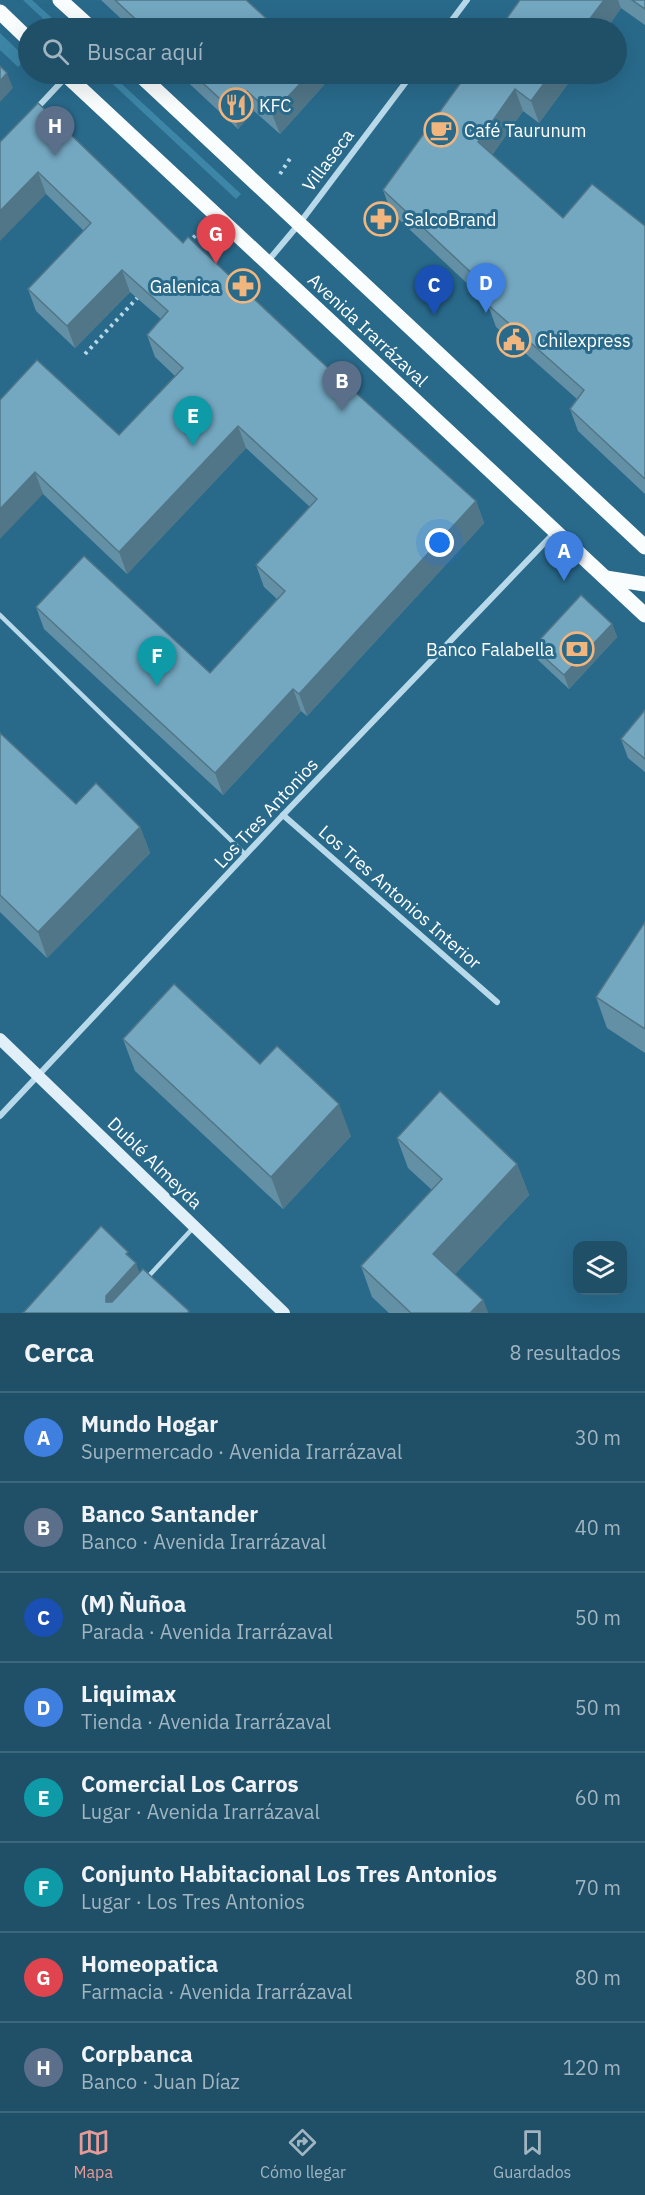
<!DOCTYPE html>
<html lang="es">
<meta charset="utf-8">
<style>
body{margin:0;font-family:"IBM Plex Sans",sans-serif;background:#27576e;color:#f1f3f6}
.controls{position:absolute;right:18px;bottom:18px;display:grid;overflow:hidden;border-radius:12px;box-shadow:0 6px 24px #0002}
.controls button{width:54px;height:54px;display:grid;place-items:center;padding:0;border:0;border-bottom:2px solid #3c677c;background:#1f5068;color:#f1f3f6;font:30px sans-serif}
.you{position:absolute;left:440px;top:543px;width:21px;height:21px;margin:-15px;border:4px solid #fff;border-radius:50%;background:#1a73e8;box-shadow:0 0 0 9px #1a73e833}
.badge{display:grid;place-items:center;width:39px;height:39px;border-radius:50%;background:#e69b98;color:#fff;font-size:20px;font-weight:700}
.pin{position:absolute;translate:-50% -50px;filter:drop-shadow(0 2px 3px #0008)}
.pin::after{content:'';position:absolute;top:32px;width:21px;height:18px;background:inherit;clip-path:polygon(0 0,100% 0,50% 100%)}
.list{margin:0;padding:0;list-style:none}
h2{display:flex;justify-content:space-between;align-items:center;height:78px;margin:0;padding:0 24px;font-size:26px}
h2 small{font-size:20px;font-weight:400;color:#a1b5c0}
.list li{display:grid;grid-template-columns:39px 1fr auto;gap:18px;align-items:center;box-sizing:border-box;height:90px;padding:0 24px;border-top:2px solid #3c677c}
.list b{display:block;font-size:22px;white-space:nowrap}
.list p{margin:0;font-size:20px;white-space:nowrap;color:#a1b5c0}
.list em{font-size:20px;font-style:normal;color:#a1b5c0}
.icon{flex:none;width:33px;height:33px;fill:none;stroke:currentColor;stroke-width:2;stroke-linecap:round;stroke-linejoin:round}
.map{position:relative;flex:none;width:645px;height:1313px;overflow:hidden}
.search{position:absolute;background:#1f5068;box-shadow:0 6px 24px #0002;left:18px;right:18px;top:18px;height:66px;display:flex;align-items:center;gap:15px;box-sizing:border-box;padding:0 21px;border-radius:33px;color:#a1b5c0;font-size:22px}
.sheet{height:798px;background:#1f5068}
nav{display:flex;justify-content:space-around;align-items:center;box-sizing:border-box;height:84px;border-top:2px solid #3c677c;background:#1f5068;font-size:16px;color:#a1b5c0}
nav a{display:grid;justify-items:center;gap:3px}
nav .on{color:#e69b98}
.map>svg:first-child{display:block}
</style>
<div class="map">
<svg width="645" height="1313" viewBox="0 0 645 1313">
<rect width="100%" height="100%" fill="#296a8b"/>
<!-- green -->
<g fill="#3d86a7">
<path d="M23 0H32L63 28H53Z"/>
<path d="M0 33 26 58 18 67 0 50Z"/>
<path d="M102 74H111L241 194 236 199Z"/>
</g>
<g fill="none" stroke-linecap="round" stroke-linejoin="round">
<!-- path -->
<g stroke="#b7d9e9" stroke-width="4" stroke-dasharray="3 4.5" stroke-linecap="butt">
<path d="M280 174 291 157"/>
<path d="M188 243 198 233"/>
<path d="M85 354 140 295"/>
</g>
<!-- lane -->
<g stroke="#b7d9e9" stroke-width="4.5">
<path d="M0 615 246 855"/>
<path d="M146 1279 193 1228"/>
</g>
<!-- street -->
<g stroke="#b7d9e9" stroke-width="6">
<path d="M446 28 467 0"/>
<path d="M36 109 66 77"/>
<path d="M268 261 299 224 412 74"/>
<path d="M283 815 497 1002"/>
<path d="M0 1116 283 815 555 532"/>
</g>
<!-- secondary -->
<path stroke="#e1f0f8" stroke-width="12" d="M0 1039 284 1313"/>
<!-- primary -->
<g stroke="#fafdfe" stroke-width="15">
<path d="M60 0 91 28"/>
<path d="M0 12 28 39"/>
<path d="M65 74 645 615"/>
<path d="M139 74 645 547"/>
<path d="M606 578 645 584"/>
</g>
</g>
<!-- wall -->
<g fill="#6490a6">
<path d="M101 0H246L277 28H131Z"/>
<path d="M520 0H645V25L621 8 607 28H500Z"/>
<path d="M179 74H320L324 85 280 134 254 111 238 129Z"/>
<path d="M467 74H575L539 123 523 111 492 155 563 218 645 226V494L578 431 570 409 577 399 496 327 488 305 489 304 391 212 383 190Z"/>
<path d="M0 142 183 243 316 357 476 501 484 523 307 716 301 711 223 795 44 629 36 607 210 673 277 599 264 587 256 565 310 507 246 448 127 574 43 494 0 400 119 435 175 376 155 357 147 335 161 319 130 292 75 348 36 311 28 289 84 231 46 194Z"/>
<path d="M612 624 617 637 569 689 538 660 533 647Z"/>
<path d="M645 710V772L628 758 621 739Z"/>
<path d="M0 733 76 804 140 827 150 853 47 958 0 912Z"/>
<path d="M645 922V1053L607 1028 596 997Z"/>
<path d="M123 1039 260 1064 351 1136 283 1209 135 1071Z"/>
<path d="M397 1138 517 1164 529 1195 455 1274 483 1300 488 1313H389L372 1297 361 1266 432 1190 408 1168Z"/>
</g>
<!-- shaded-wall -->
<g fill="#517687">
<path d="M604 0H618L621 8 607 28H583Z"/>
<path d="M7 73 13 88 0 102V81Z"/>
<path d="M309 74H320L324 85 280 134 272 114Z"/>
<path d="M551 74H575L539 123 531 101Z"/>
<path d="M515 89 523 111 486 164 478 142Z"/>
<path d="M247 91 254 111 238 129 231 109Z"/>
<path d="M38 172 46 194 0 241V211Z"/>
<path d="M122 270 130 292 75 348 67 326Z"/>
<path d="M238 426 246 448 127 574 119 552Z"/>
<path d="M35 472 43 494 0 539V509Z"/>
<path d="M476 501 484 523 307 716 299 694Z"/>
<path d="M612 624 617 637 569 689 564 675Z"/>
<path d="M293 689 301 711 223 795 215 773Z"/>
<path d="M140 827 150 853 47 958 38 932Z"/>
<path d="M339 1104 351 1136 283 1209 271 1177Z"/>
<path d="M517 1164 529 1195 445 1285 433 1254Z"/>
<path d="M136 1263 141 1277 111 1310 106 1302V1296Z"/>
<path d="M483 1300 488 1313H470Z"/>
</g>
<!-- building -->
<g fill="#74a8c1" stroke="#517687" stroke-width="1.5">
<path d="M115 0H246L277 28H145Z"/>
<path d="M520 0H604L583 28H500Z"/>
<path d="M632 0H645V9Z"/>
<path d="M0 66 7 73 0 81Z"/>
<path d="M193 74H309L272 114 247 91 231 109Z"/>
<path d="M467 74H551L531 101 515 89 478 142 563 218 592 184 645 226V479L570 409 584 390 488 305 496 296 383 190Z"/>
<path d="M38 103 183 243 188 237 316 357 476 501 299 694 293 689 215 773 36 607 84 556 210 673 285 591 256 565 317 499 238 426 119 552 35 472 0 509V400L37 360 119 435 183 368 147 335 168 311 122 270 67 326 28 289 91 223 38 172 0 211V142Z"/>
<path d="M581 595 612 624 564 675 533 647Z"/>
<path d="M645 710V759L621 739Z"/>
<path d="M0 733 76 804 96 783 140 827 38 932 0 895Z"/>
<path d="M645 922V1029L596 997Z"/>
<path d="M174 984 260 1064 277 1046 339 1104 271 1177 123 1039Z"/>
<path d="M440 1091 517 1164 433 1254 483 1300 470 1313H411L361 1266 442 1179 397 1138Z"/>
<path d="M101 1226 128 1252 126 1254 136 1263 106 1296V1302H112L143 1269 189 1311 187 1313H23Z"/>
</g>
<!-- icons -->
<defs>
<g id="restaurant-ring" transform="scale(1.725)"><circle r="9.5" fill="#296a8b" stroke="#f1b57e" stroke-width="1.5"/><path d="M-5-6h1v4h1v-4h1v4h1v-4h1v5L-1.5 .5V6h-2V.5L-5-1ZM5-6V6H3V1.5H1.5Q1.5-4 5-6Z" fill="#f1b57e"/></g>
<g id="cafe-ring" transform="scale(1.725)"><circle r="9.5" fill="#296a8b" stroke="#f1b57e" stroke-width="1.5"/><path d="M-5.5-4.5H6V0H3Q3 3.5 0 3.5H-2.5Q-5.5 3.5-5.5 0ZM3-3.2v2h1.7v-2ZM-6 4.5H4V6H-6Z" fill="#f1b57e"/></g>
<g id="pharmacy-ring" transform="scale(1.725)"><circle r="9.5" fill="#296a8b" stroke="#f1b57e" stroke-width="1.5"/><path d="M-2-6h4v4h4v4h-4v4h-4v-4h-4v-4h4Z" fill="#f1b57e"/></g>
<g id="civic-ring" transform="scale(1.725)"><circle r="9.5" fill="#296a8b" stroke="#f1b57e" stroke-width="1.5"/><path d="M-.6-6.5H3V-4.5H.6V-3L4-1V1h2V6H-6V1h2V-1L-.6-3ZM-1.2 2.5V6h2.4V2.5Z" fill="#f1b57e"/></g>
<g id="bank-ring" transform="scale(1.725)"><circle r="9.5" fill="#296a8b" stroke="#f1b57e" stroke-width="1.5"/><path d="M-6-4H6V4H-6ZM0-2.3a2.3 2.3 0 1 0 0 4.6a2.3 2.3 0 1 0 0-4.6Z" fill="#f1b57e"/></g>
</defs>
<g fill-rule="evenodd">
<use href="#restaurant-ring" x="236" y="105"/>
<use href="#cafe-ring" x="441" y="130"/>
<use href="#pharmacy-ring" x="381" y="219"/>
<use href="#pharmacy-ring" x="243" y="286"/>
<use href="#civic-ring" x="514" y="340"/>
<use href="#bank-ring" x="577" y="649"/>
</g>
<g text-anchor="middle" dominant-baseline="central" stroke-width="6" stroke-linejoin="round" paint-order="stroke">
<!-- poi labels -->
<g font-size="18" fill="#fff" stroke="#296a8b" text-anchor="start">
<text x="259" y="105">KFC</text>
<text x="464" y="130">Café Taurunum</text>
<text x="404" y="219">SalcoBrand</text>
<text x="220" y="286" text-anchor="end">Galenica</text>
<text x="537" y="340">Chilexpress</text>
<text x="554" y="649" text-anchor="end">Banco Falabella</text>
</g>
<!-- street labels -->
<g font-size="18" fill="#fff" stroke="#296a8b">
<text transform="translate(328 160) rotate(-53)">Villaseca</text>
<text transform="translate(368 330) rotate(43)">Avenida Irarrázaval</text>
<text transform="translate(266 813) rotate(-47)">Los Tres Antonios</text>
<text transform="translate(400 897) rotate(41)">Los Tres Antonios Interior</text>
<text transform="translate(155 1163) rotate(44)">Dublé Almeyda</text>
</g>
</g>
</svg>
<div class="controls">
<button><svg class="icon" aria-label="layers" viewBox="0 0 24 24"><path d="M12 4l9 5-9 5-9-5zM3 14l9 5 9-5"/></svg></button>
</div>
<div class="you"></div>
<div class="pin badge" style="left:564px;top:581px;background:#3f7fe0">A</div>
<div class="pin badge" style="left:342px;top:411px;background:#5c6f8a">B</div>
<div class="pin badge" style="left:434px;top:315px;background:#1a4fb4">C</div>
<div class="pin badge" style="left:486px;top:313px;background:#3f7fe0">D</div>
<div class="pin badge" style="left:193px;top:446px;background:#0f9aa8">E</div>
<div class="pin badge" style="left:157px;top:686px;background:#0f9aa8">F</div>
<div class="pin badge" style="left:216px;top:264px;background:#e0444e">G</div>
<div class="pin badge" style="left:55px;top:156px;background:#5c6f8a">H</div>
<div class="search"><svg class="icon" aria-label="search" viewBox="0 0 24 24"><circle cx="10" cy="10" r="6"/><path d="M15 15l6 6"/></svg>Buscar aquí</div>
</div>
<section class="sheet">
<h2>Cerca<small>8 resultados</small></h2>
<ul class="list">
<li><span class="badge" style="background:#3f7fe0">A</span><div><b>Mundo Hogar</b><p>Supermercado · Avenida Irarrázaval</p></div><em>30 m</em></li>
<li><span class="badge" style="background:#5c6f8a">B</span><div><b>Banco Santander</b><p>Banco · Avenida Irarrázaval</p></div><em>40 m</em></li>
<li><span class="badge" style="background:#1a4fb4">C</span><div><b>(M) Ñuñoa</b><p>Parada · Avenida Irarrázaval</p></div><em>50 m</em></li>
<li><span class="badge" style="background:#3f7fe0">D</span><div><b>Liquimax</b><p>Tienda · Avenida Irarrázaval</p></div><em>50 m</em></li>
<li><span class="badge" style="background:#0f9aa8">E</span><div><b>Comercial Los Carros</b><p>Lugar · Avenida Irarrázaval</p></div><em>60 m</em></li>
<li><span class="badge" style="background:#0f9aa8">F</span><div><b>Conjunto Habitacional Los Tres Antonios</b><p>Lugar · Los Tres Antonios</p></div><em>70 m</em></li>
<li><span class="badge" style="background:#e0444e">G</span><div><b>Homeopatica</b><p>Farmacia · Avenida Irarrázaval</p></div><em>80 m</em></li>
<li><span class="badge" style="background:#5c6f8a">H</span><div><b>Corpbanca</b><p>Banco · Juan Díaz</p></div><em>120 m</em></li>
</ul>
</section>
<nav>
<a class="on"><svg class="icon" aria-label="map" viewBox="0 0 24 24"><path d="M3 6l6-2 6 2 6-2v14l-6 2-6-2-6 2zM9 4v14M15 6v14"/></svg>Mapa</a>
<a><svg class="icon" aria-label="directions" viewBox="0 0 24 24"><path d="M12 3l9 9-9 9-9-9zM9 14v-3h6M13 9l2 2-2 2"/></svg>Cómo llegar</a>
<a><svg class="icon" aria-label="saved" viewBox="0 0 24 24"><path d="M7 4h10v16l-5-4-5 4z"/></svg>Guardados</a>
</nav>
